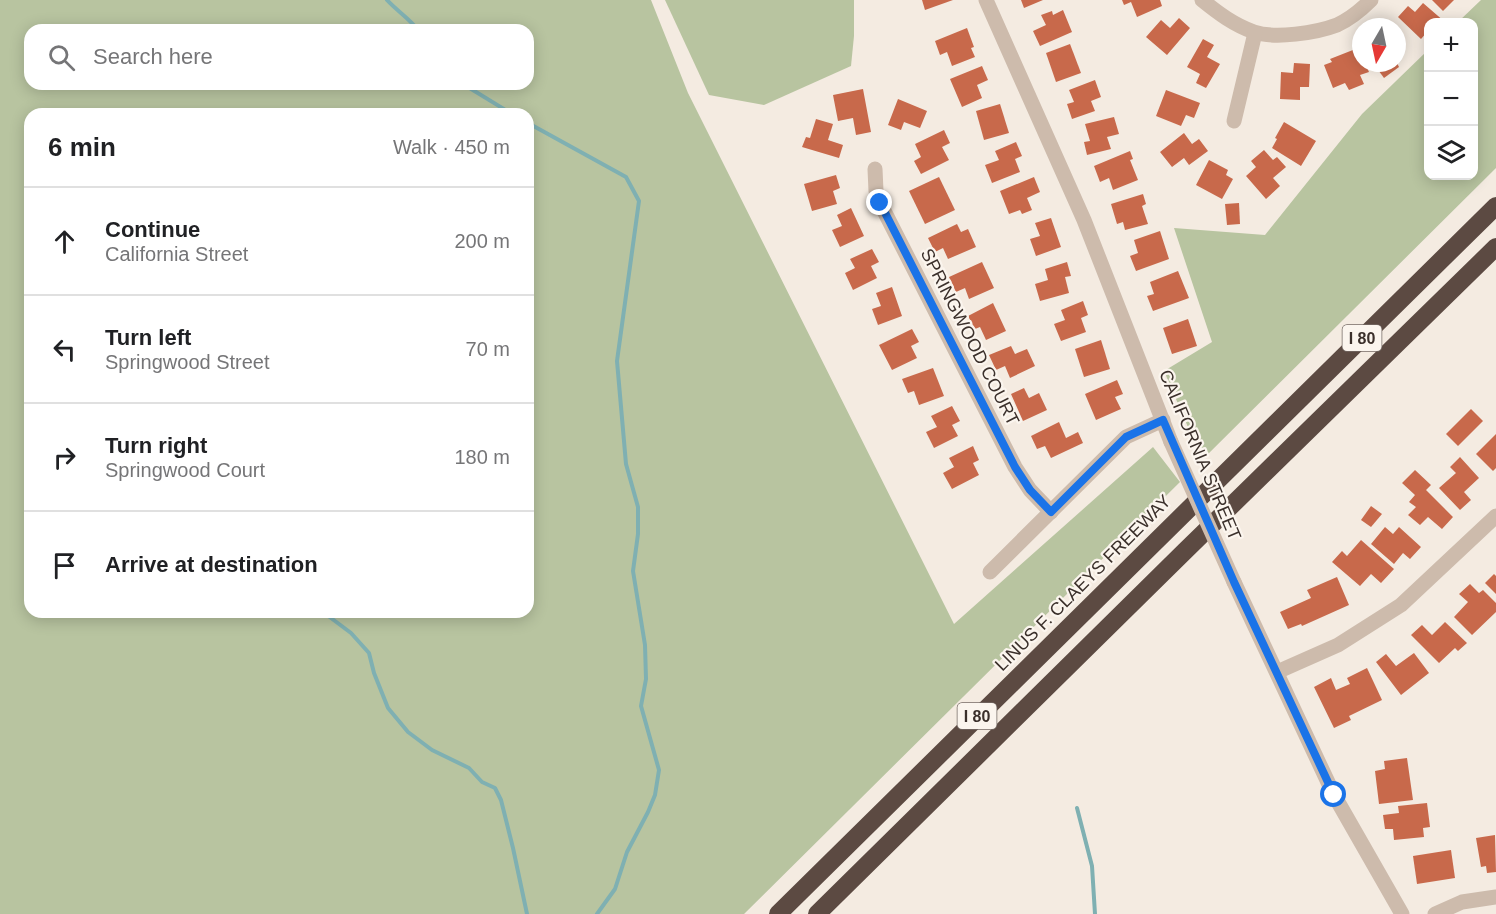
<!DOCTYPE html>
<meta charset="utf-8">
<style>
body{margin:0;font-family:Helvetica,sans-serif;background:#f2f2f2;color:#202124}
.controls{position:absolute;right:18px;top:18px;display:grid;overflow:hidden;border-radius:12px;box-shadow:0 3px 15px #0003}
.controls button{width:54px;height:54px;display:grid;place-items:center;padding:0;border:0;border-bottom:2px solid #e0e0e0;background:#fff;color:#202124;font:30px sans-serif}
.compass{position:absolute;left:1352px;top:18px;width:54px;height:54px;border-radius:50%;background:#fff;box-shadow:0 3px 15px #0003;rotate:189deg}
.stop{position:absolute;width:18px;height:18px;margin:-14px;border:4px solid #1a73e8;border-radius:50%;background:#fff}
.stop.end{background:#1a73e8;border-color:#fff;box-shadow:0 2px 6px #0008}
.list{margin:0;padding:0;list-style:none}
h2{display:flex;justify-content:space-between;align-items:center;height:78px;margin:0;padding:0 24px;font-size:26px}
h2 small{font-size:20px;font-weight:400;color:#757577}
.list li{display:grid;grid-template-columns:39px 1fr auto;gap:18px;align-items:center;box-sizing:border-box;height:108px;padding:0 24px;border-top:2px solid #e0e0e0}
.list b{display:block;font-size:22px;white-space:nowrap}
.list p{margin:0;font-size:20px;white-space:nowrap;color:#757577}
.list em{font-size:20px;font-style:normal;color:#757577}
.icon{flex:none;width:33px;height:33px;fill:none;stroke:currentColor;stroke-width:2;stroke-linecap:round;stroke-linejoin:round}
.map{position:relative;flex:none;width:1496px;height:914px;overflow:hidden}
.search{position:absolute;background:#fff;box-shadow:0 3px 15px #0003;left:24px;top:24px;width:510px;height:66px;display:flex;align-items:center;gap:15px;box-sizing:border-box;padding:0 21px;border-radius:18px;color:#757577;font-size:22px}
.panel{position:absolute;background:#fff;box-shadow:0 3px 15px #0003;left:24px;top:108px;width:510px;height:510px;border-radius:18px}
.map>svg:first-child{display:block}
</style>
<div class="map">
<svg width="1496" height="914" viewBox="0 0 1496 914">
<rect width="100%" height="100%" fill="#f4ebe1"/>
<!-- green -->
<g fill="#b8c4a0" fill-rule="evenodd">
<path d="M0 0H651L688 93 954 624 1153 447 1180 482 744 914H0ZM30 30H528V84H30ZM30 114H528V612H30Z"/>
<path d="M665 0H854V36L851 66 764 105 709 95Z"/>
<path d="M1481 0H1496V168L1202 460 1164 371 1212 342 1174 228 1265 235 1362 114 1428 50V176H1474V22H1458Z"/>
</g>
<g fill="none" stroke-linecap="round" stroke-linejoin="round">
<!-- stream -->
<g stroke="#7fb0b2" stroke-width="4">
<path d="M387 0C397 11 409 18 418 30"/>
<path d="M463 84 512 114"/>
<path d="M528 123 626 177 639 201 617 361 626 464 638 507V534L633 571 645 645 646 679 641 706 659 770 655 795 648 812 627 852 615 889 597 914"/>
<path d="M323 612 351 633 369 653 374 673 388 708 408 732 432 750 469 768 482 782 495 788 501 800 513 848 527 914"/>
<path d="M1077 808 1092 866 1095 914"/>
</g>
</g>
<!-- building -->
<g fill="#c8694b">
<path d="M922 0H953L925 10Z"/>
<path d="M1021 0H1043L1024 8Z"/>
<path d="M1122 0H1160L1162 6 1137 17 1131 2 1124 5Z"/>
<path d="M1432 0H1454L1443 11Z"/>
<path d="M1423 3 1445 22H1428V31L1421 39 1398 17 1408 6 1415 12Z"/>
<path d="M1063 10 1072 32 1040 46 1033 31 1046 25 1041 15 1052 11 1053 15Z"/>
<path d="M1179 18 1190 28 1167 55 1146 37 1161 20 1170 28Z"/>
<path d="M967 28 974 47 971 48 975 57 952 66 947 52 940 55 935 41Z"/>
<path d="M1203 39 1214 45 1207 57 1220 64 1206 88 1196 83 1200 74 1187 67Z"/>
<path d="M1070 44 1081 73 1056 82 1046 53Z"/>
<path d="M1358 48 1361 54V63H1365L1369 72 1360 75 1364 84 1349 90 1345 83 1333 88 1324 65 1332 62 1330 59Z"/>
<path d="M1294 63 1310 64 1309 87H1300V100L1280 99 1281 72 1293 73Z"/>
<path d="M1373 63H1397L1399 67 1384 78Z"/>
<path d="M982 66 988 80 977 85 982 98 962 107 950 79Z"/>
<path d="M1095 80 1101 97 1091 101 1095 111 1072 119 1067 104 1074 102 1069 90Z"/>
<path d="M863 89 871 132 856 135 853 118 838 121 833 95Z"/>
<path d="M1166 90 1200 103 1194 118 1186 115 1181 126 1156 116Z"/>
<path d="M898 99 927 111 920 128 904 122 901 130 888 125Z"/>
<path d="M1000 104 1009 133 984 140 976 111Z"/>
<path d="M1114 117 1119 134 1107 137 1111 149 1087 155 1084 142 1090 141 1085 124Z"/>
<path d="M816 119 833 124 828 140 843 145 839 158 802 147 806 137 810 138Z"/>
<path d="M1284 122 1316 141 1301 166 1272 148 1277 139 1275 138Z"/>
<path d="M944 130 950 143 942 147 949 160 921 174 914 161 921 157 915 144Z"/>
<path d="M1184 133 1192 144 1199 139 1208 151 1189 165 1184 158 1172 167 1160 152Z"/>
<path d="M1016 142 1022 156 1015 159 1020 172 992 183 985 165 999 160 995 151Z"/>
<path d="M1264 150 1273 160 1277 157 1286 167 1273 178 1280 186 1266 199 1246 176 1256 167 1251 161Z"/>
<path d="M1130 151 1133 159 1130 160 1138 180 1113 190 1109 178 1100 182 1094 166Z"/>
<path d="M1209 160 1228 170 1226 175 1233 179 1222 199 1196 185Z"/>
<path d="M836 175 840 188 833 191 837 204 812 211 804 184Z"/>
<path d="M939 177 955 210 925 224 909 191Z"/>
<path d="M1034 177 1040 192 1027 198 1032 210 1022 214 1020 210 1009 214 1000 191Z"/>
<path d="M1143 194 1146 204 1142 206 1148 224 1125 230 1123 222 1117 224 1111 204Z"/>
<path d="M1239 203 1240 224 1227 225 1225 204Z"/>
<path d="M851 208 864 236 840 247 832 230 842 226 837 215Z"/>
<path d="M1051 218 1061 247 1036 256 1030 239 1040 236 1035 223Z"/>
<path d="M957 224 961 232 968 229 976 247 948 259 943 248 935 252 928 238Z"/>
<path d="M1160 231 1169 259 1136 271 1130 256 1138 253 1134 240Z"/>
<path d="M872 249 879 262 871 266 877 278 853 290 845 273 855 268 850 259Z"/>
<path d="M982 262 994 288 969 299 965 288 956 292 949 277Z"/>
<path d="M1067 262 1071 276 1065 277 1069 293 1040 301 1035 284 1048 280 1045 269Z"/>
<path d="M1178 271 1189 298 1153 311 1147 296 1154 294 1150 282Z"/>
<path d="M892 287 902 316 878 325 872 309 881 306 876 293Z"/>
<path d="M1083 301 1088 315 1081 318 1086 332 1061 341 1054 324 1065 320 1061 310Z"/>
<path d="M993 303 1006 331 986 340 980 327 975 329 968 316Z"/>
<path d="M1188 319 1197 346 1172 354 1163 328Z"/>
<path d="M912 329 919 342 911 346 917 358 892 370 879 345Z"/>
<path d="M1101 340 1110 369 1084 377 1075 349Z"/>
<path d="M1011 346 1015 354 1027 349 1035 366 1010 378 1005 366 996 370 989 355Z"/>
<path d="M933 368 944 396 919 405 914 391 908 393 902 379Z"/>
<path d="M1117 380 1123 394 1115 397 1121 409 1096 420 1085 394Z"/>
<path d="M1024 388 1029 398 1039 393 1047 410 1023 421 1011 394Z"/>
<path d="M952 406 960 421 952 425 958 436 934 448 926 432 937 427 931 416Z"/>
<path d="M1471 409 1483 421 1458 446 1446 434Z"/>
<path d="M1059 422 1066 438 1078 432 1083 443 1051 458 1045 446 1037 449 1031 436Z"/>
<path d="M1496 434V468L1493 471 1476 454Z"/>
<path d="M973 446 979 460 973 463 979 475 952 489 943 473 954 467 949 458Z"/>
<path d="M1460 457 1479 478 1464 492 1471 500 1460 510 1439 488 1456 473 1450 467Z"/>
<path d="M1415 470 1431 485 1426 490 1453 517 1442 529 1428 517 1420 525 1408 515 1416 507 1409 502 1415 495 1402 483Z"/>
<path d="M1371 506 1382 514 1371 527 1361 520Z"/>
<path d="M1385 527 1393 534 1399 527 1421 547 1410 559 1403 553 1394 564 1371 544Z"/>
<path d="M1361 540 1394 569 1381 583 1371 574 1360 586 1332 562 1342 551 1347 556Z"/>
<path d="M1494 574 1496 576V594L1485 583Z"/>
<path d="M1337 577 1349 605 1302 626 1301 624 1288 629 1280 612 1311 598 1307 590Z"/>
<path d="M1470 584 1479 593 1483 590 1496 603V612L1472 635 1454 617 1468 602 1459 594Z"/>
<path d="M1445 622 1467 643 1458 651 1455 648 1439 663 1411 635 1422 625 1432 635Z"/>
<path d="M1414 653 1429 673 1401 695 1376 662 1386 654 1396 666Z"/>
<path d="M1367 668 1382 700 1349 716 1351 720 1334 728 1314 687 1331 678 1336 690 1350 684 1347 678Z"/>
<path d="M1407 758 1413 800 1379 804 1375 771 1385 769 1384 761Z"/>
<path d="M1427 803 1430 827 1423 828 1424 837 1394 840 1393 829H1385L1383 815 1399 813 1398 806Z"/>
<path d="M1495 835 1496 872 1487 873 1486 866 1481 867 1476 838Z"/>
<path d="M1451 850 1455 878 1417 884 1413 856Z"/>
</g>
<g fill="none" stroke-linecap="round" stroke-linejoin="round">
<!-- minor -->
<g stroke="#cdbbac" stroke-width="15">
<path d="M986 0 1084 220 1171 442"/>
<path d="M1202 0C1218 13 1234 25 1254 32 1275 39 1316 33 1337 25 1350 19 1361 10 1371 0"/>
<path d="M1234 121 1255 33"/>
<path d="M875 169 876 191 880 203 1015 467 1030 490 1051 512"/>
<path d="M990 572 1126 437 1163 420"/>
<path d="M1234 582 1334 795 1402 914"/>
<path d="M1277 672 1338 645 1401 605 1496 516"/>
<path d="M1435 914 1462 902 1496 897"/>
</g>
<!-- highway -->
<g stroke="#5c4a42" stroke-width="18">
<path d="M778 914 1496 206"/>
<path d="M817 914 1185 551 1496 247"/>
</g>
<!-- minor-bridge -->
<path stroke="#cdbbac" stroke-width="15" d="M1171 442 1234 582"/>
</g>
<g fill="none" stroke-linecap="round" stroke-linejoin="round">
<!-- route -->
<path stroke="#1a73e8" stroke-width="8" d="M880 203 1015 467 1030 490 1051 512 1126 437 1163 420 1234 582 1334 795"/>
</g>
<g text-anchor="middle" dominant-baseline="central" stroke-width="4.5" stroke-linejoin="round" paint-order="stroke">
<!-- shield labels -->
<g fill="#fbf5ee" stroke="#756b66" stroke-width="1.5">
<rect x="1342.5" y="325" width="39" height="26" rx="4.5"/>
<rect x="957.5" y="703" width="39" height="26" rx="4.5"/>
</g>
<g font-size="16" font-weight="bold" fill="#3b302b">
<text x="1362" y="338">I 80</text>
<text x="977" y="716">I 80</text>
</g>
<!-- street labels -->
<g font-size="18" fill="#3b302b" stroke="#fbf5ee">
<text transform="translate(970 337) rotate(63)">SPRINGWOOD COURT</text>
<text transform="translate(1200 455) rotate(67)">CALIFORNIA STREET</text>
<text transform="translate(1083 583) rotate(-45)">LINUS F. CLAEYS FREEWAY</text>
</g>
</g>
</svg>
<div class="controls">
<button>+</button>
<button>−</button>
<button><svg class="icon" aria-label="layers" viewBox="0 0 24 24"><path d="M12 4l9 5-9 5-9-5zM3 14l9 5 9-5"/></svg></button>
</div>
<svg class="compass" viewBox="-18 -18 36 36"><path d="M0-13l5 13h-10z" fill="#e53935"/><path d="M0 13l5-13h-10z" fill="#757577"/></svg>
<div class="stop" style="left:1334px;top:795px"></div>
<div class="stop end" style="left:880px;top:203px"></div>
<div class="search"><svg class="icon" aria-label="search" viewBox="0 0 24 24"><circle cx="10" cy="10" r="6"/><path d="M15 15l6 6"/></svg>Search here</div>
<section class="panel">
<h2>6 min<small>Walk · 450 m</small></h2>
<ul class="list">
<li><svg class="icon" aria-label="ahead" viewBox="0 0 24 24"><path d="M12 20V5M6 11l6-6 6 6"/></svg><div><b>Continue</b><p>California Street</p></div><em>200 m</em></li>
<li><svg class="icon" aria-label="left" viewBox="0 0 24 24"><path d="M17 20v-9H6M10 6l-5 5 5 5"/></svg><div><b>Turn left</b><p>Springwood Street</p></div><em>70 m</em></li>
<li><svg class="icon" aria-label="right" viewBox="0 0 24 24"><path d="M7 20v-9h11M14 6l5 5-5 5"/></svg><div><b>Turn right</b><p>Springwood Court</p></div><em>180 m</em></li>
<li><svg class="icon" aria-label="arrive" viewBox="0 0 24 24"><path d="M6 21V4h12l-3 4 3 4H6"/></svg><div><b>Arrive at destination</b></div></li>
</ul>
</section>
</div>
